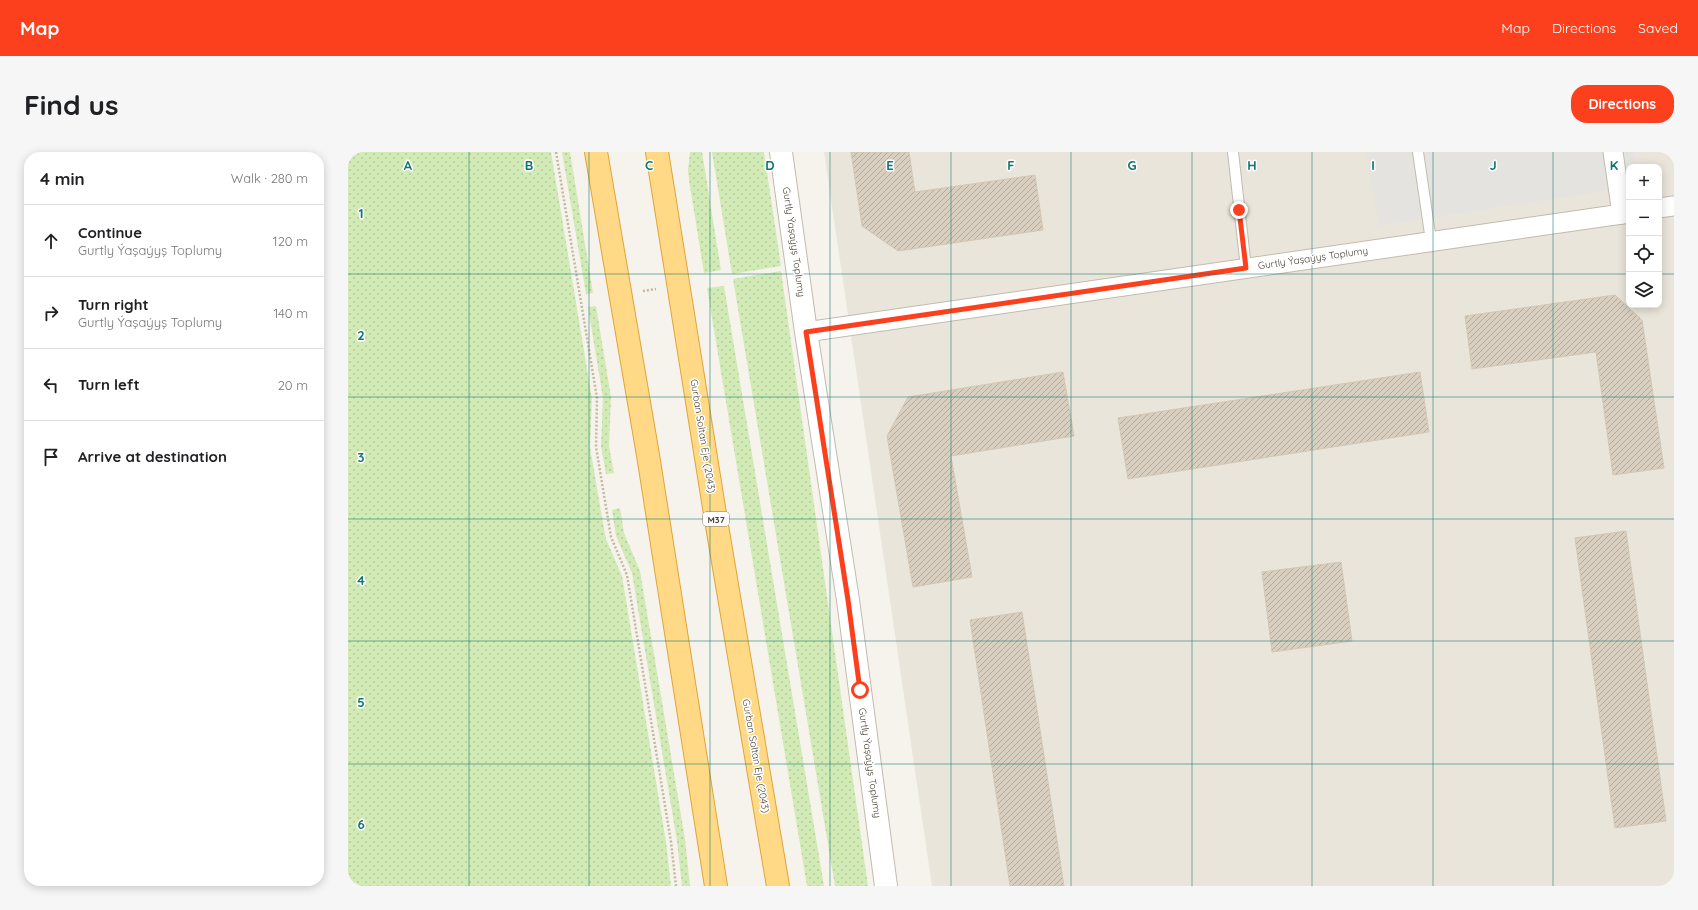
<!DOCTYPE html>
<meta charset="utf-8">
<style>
body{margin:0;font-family:Quicksand,sans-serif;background:#f6f6f6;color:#202124}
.controls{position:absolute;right:12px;top:12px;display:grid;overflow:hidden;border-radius:8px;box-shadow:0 2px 10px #0003}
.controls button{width:36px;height:36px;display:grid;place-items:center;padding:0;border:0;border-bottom:1px solid #e0e0e0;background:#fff;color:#202124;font:20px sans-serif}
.stop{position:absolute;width:12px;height:12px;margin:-9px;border:3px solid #fc3f1d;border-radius:50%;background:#fff}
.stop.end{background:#fc3f1d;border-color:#fff;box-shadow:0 1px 4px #0008}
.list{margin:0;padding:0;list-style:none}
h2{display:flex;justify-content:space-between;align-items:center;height:52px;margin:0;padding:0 16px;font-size:17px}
h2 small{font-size:13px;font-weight:400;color:#757577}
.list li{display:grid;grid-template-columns:26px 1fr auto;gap:12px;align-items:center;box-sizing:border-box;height:72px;padding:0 16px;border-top:1px solid #e0e0e0}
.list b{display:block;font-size:15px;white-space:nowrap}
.list p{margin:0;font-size:13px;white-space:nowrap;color:#757577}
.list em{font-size:13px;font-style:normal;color:#757577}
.icon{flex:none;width:22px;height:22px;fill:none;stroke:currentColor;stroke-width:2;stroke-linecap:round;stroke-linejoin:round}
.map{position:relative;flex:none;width:1326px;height:734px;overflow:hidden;border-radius:16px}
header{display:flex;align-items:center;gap:24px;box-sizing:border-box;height:56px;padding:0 20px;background:#fc3f1d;color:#fff}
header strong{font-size:19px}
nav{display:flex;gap:22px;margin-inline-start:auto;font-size:14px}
.intro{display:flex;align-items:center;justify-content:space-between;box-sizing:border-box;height:96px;padding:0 24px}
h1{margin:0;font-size:28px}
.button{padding:10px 18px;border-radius:16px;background:#fc3f1d;color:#fff;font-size:14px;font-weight:700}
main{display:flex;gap:24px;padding:0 24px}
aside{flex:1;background:#fff;border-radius:16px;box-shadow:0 2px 10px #0003}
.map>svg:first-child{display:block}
</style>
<header>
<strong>Map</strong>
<nav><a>Map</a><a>Directions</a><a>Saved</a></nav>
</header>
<div class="intro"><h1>Find us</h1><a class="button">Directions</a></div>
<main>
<aside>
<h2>4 min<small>Walk · 280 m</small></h2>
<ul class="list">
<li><svg class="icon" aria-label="ahead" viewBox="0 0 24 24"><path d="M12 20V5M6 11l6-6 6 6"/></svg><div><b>Continue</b><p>Gurtly Ýaşaýyş Toplumy</p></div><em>120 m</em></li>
<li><svg class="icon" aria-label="right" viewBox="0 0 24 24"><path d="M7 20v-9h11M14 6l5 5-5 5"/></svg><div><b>Turn right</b><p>Gurtly Ýaşaýyş Toplumy</p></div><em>140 m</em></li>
<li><svg class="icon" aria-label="left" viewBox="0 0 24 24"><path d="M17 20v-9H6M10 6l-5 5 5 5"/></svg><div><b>Turn left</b></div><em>20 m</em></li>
<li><svg class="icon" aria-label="arrive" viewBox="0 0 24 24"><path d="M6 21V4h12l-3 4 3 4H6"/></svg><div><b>Arrive at destination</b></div></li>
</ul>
</aside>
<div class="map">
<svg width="1326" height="734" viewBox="0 0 1326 734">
<defs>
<pattern id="grass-dots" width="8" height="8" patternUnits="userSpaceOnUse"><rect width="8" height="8" fill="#d2eab5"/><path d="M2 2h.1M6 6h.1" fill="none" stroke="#b6ca9c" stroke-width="1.8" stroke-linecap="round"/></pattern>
<pattern id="building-hatch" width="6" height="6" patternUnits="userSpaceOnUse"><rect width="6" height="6" fill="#d8cfc1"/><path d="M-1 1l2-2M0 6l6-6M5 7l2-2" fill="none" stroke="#b1aa9e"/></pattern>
</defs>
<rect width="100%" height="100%" fill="#f6f3ec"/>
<!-- residential -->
<path fill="#eae5da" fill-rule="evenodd" d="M476 0H1326V734H584ZM1281 15H1311V153H1281Z"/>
<!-- grass -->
<g fill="url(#grass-dots)">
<path d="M0 0H203L244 247 242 295 253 360 258 387 274 424 318 690 323 734H0Z"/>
<path d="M214 0H222L245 141 238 142Z"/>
<path d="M342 0H354L373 118 356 121 341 28 340 18Z"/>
<path d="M364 0H416L433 114 384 122Z"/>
<path d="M433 119 520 734H487L385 127Z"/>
<path d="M376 134 476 734H459L359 136Z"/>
<path d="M248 154 263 245 261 294 266 321 258 322 253 294 255 246 240 155Z"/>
<path d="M272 356 276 381 292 419 337 687 342 734H334L329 689 284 421 268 384 264 358Z"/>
</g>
<!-- parking -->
<path fill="#e5e3e0" d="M1018 0H1286L1289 15H1281V35L1031 74Z"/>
<!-- building -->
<g fill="url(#building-hatch)" stroke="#d3c7b4">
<path d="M503 0H561L567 40 687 23 695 78 550 99 514 74Z"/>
<path d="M1267 143 1294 168 1316 316 1265 323 1248 200 1124 217 1117 164Z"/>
<path d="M715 220 726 284 603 304 624 425 565 435 539 284 560 245Z"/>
<path d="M1072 220 1081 280 780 327 770 266Z"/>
<path d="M1278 379 1318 669 1267 676 1227 386Z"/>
<path d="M993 410 1004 489 924 500 914 420Z"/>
<path d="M674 460 716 734H662L622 468Z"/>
</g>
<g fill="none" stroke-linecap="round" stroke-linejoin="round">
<!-- service casing -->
<g stroke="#c2bbae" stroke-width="12">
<g id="service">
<path d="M885 0 898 116"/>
<path d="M1070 0 1083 89"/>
</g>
</g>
<!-- minor casing -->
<g stroke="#c2bbae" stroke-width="21">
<g id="minor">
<path d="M1265 0 1274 62"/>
<path d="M1311 56 1326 54"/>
<path d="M458 180 1281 61"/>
</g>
</g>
<!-- tertiary casing -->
<g stroke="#c2bbae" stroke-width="24">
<path id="tertiary" d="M433 0 458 180 500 448 538 734"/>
</g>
<!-- trunk casing -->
<g stroke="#e0a43c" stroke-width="24">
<g id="trunk">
<path d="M248 0 300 303 368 734"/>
<path d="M309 0 368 368 430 734"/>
</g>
</g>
<!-- path -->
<g stroke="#c4b79f" stroke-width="2.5" stroke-dasharray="2 2" stroke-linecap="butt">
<path d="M208 0 249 246 248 295 263 385 279 423 323 690 328 734"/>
<path d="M295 139 308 137"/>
</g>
<!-- service -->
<use href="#service" stroke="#fff" stroke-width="10"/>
<!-- minor -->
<use href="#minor" stroke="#fff" stroke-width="19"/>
<!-- tertiary -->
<use href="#tertiary" stroke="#fff" stroke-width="22"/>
<!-- trunk -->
<use href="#trunk" stroke="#ffd985" stroke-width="22"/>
</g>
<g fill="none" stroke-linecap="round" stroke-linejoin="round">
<!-- route -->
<path stroke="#fc3f1d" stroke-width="5" d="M512 538 500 448 458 180 898 116 891 58"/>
</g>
<!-- grid -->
<path fill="none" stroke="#0f766e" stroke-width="1" stroke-opacity="0.55" d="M121 0V734M241 0V734M362 0V734M482 0V734M603 0V734M723 0V734M844 0V734M964 0V734M1085 0V734M1205 0V734M0 122H1281M1311 122H1326M0 245H1326M0 367H1326M0 489H1326M0 612H1326"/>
<g text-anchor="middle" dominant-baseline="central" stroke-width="3" stroke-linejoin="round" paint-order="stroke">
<!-- shield labels -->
<rect fill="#fff" stroke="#817c74" stroke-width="1" x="355" y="360" width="26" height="14" rx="3"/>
<g font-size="9" font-weight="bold" fill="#4b4439">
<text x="368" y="367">M37</text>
</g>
<!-- street labels -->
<g font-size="10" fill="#4b4439" stroke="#fff">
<text transform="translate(446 90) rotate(82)">Gurtly Ýaşaýyş Toplumy</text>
<text transform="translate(965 106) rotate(-8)">Gurtly Ýaşaýyş Toplumy</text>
<text transform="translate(355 284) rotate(81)">Gurban Soltan Eje (2043)</text>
<text transform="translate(408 604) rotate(80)">Gurban Soltan Eje (2043)</text>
<text transform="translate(522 611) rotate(82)">Gurtly Ýaşaýyş Toplumy</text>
</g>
</g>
<g font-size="13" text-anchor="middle" font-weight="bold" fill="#0f766e" stroke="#fff" stroke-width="3" stroke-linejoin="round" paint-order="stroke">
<text x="60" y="18">A</text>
<text x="181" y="18">B</text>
<text x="301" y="18">C</text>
<text x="422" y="18">D</text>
<text x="542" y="18">E</text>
<text x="663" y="18">F</text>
<text x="784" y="18">G</text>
<text x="904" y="18">H</text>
<text x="1025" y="18">I</text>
<text x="1145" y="18">J</text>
<text x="1266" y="18">K</text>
<text x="13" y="66">1</text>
<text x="13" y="188">2</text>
<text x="13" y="310">3</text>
<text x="13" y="433">4</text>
<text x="13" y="555">5</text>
<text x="13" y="677">6</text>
</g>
</svg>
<div class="controls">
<button>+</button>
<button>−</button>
<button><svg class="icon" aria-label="locate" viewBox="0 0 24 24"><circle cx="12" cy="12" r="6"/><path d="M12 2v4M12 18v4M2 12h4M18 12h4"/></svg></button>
<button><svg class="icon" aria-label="layers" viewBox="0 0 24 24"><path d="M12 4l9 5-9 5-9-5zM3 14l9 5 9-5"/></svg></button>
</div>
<div class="stop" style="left:512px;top:538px"></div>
<div class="stop end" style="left:891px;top:58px"></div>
</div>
</main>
